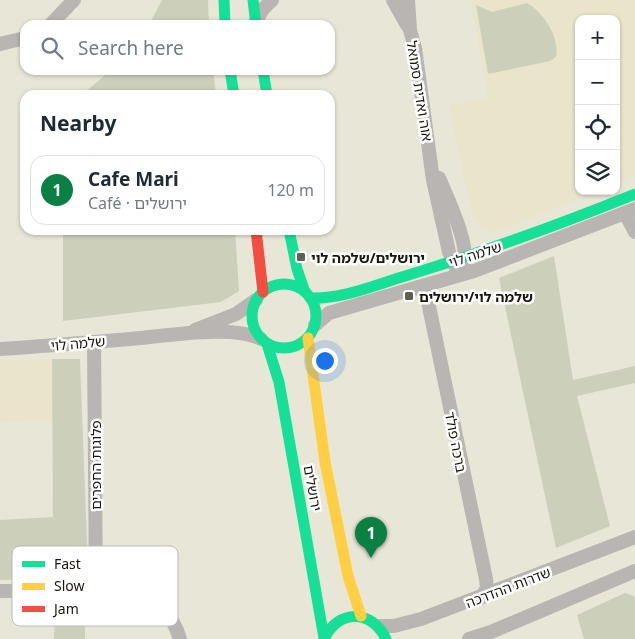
<!DOCTYPE html>
<meta charset="utf-8">
<style>
body{margin:0;font-family:"Noto Sans","Noto Sans Hebrew",sans-serif;background:#f6f6f7;color:#1f2937}
.controls{position:absolute;right:15px;top:15px;display:grid;overflow:hidden;border-radius:10px;box-shadow:0 1px 4px #0004}
.controls button{width:45px;height:45px;display:grid;place-items:center;padding:0;border:0;border-bottom:1px solid #e0e1e3;background:#fff;color:#1f2937;font:25px sans-serif}
.you{position:absolute;left:324px;top:360px;width:18px;height:18px;margin:-12px;border:4px solid #fff;border-radius:50%;background:#1a73e8;box-shadow:0 0 0 8px #1a73e833}
.badge{display:grid;place-items:center;width:32px;height:32px;border-radius:50%;background:#0b8043;color:#fff;font-size:16px;font-weight:700}
.pin{position:absolute;translate:-50% -41px;filter:drop-shadow(0 1px 2px #0008)}
.pin::after{content:'';position:absolute;top:26px;width:18px;height:15px;background:inherit;clip-path:polygon(0 0,100% 0,50% 100%)}
.list{margin:0;padding:0;list-style:none}
h2{display:flex;justify-content:space-between;align-items:center;height:65px;margin:0;padding:0 20px;font-size:21px}
h2 small{font-size:16px;font-weight:400;color:#747a83}
.list li{display:grid;grid-template-columns:32px 1fr auto;gap:15px;align-items:center;box-sizing:border-box;height:70px;margin:0 10px 10px;padding:0 10px;border:1px solid #e0e1e3;border-radius:15px}
.list b{display:block;font-size:19px;white-space:nowrap}
.list p{margin:0;font-size:16px;white-space:nowrap;color:#747a83}
.list em{font-size:16px;font-style:normal;color:#747a83}
.icon{flex:none;width:28px;height:28px;fill:none;stroke:currentColor;stroke-width:2;stroke-linecap:round;stroke-linejoin:round}
.map{position:relative;flex:none;width:635px;height:639px;overflow:hidden}
.search{position:absolute;background:#fff;box-shadow:0 1px 4px #0004;left:20px;top:20px;width:315px;height:55px;display:flex;align-items:center;gap:12px;box-sizing:border-box;padding:0 18px;border-radius:15px;color:#747a83;font-size:19px}
.panel{position:absolute;background:#fff;box-shadow:0 1px 4px #0004;left:20px;top:90px;width:315px;height:145px;border-radius:15px}
.map>svg:first-child{display:block}
</style>
<div class="map">
<svg width="635" height="639" viewBox="0 0 635 639">
<rect width="100%" height="100%" fill="#e8e6d7"/>
<!-- built -->
<g fill="#e9e4ca">
<path d="M471 0H635V175L616 184V19H579V191H599L495 232 482 229 472 216 449 105 488 98Z"/>
<path d="M52 359 54 421 0 422V360Z"/>
</g>
<!-- green -->
<g fill="#ccd0bb">
<path d="M162 0H208L209 25H149Z"/>
<path d="M527 3C543 12 560 37 556 57L550 61 488 74 476 5 492 12Z"/>
<path d="M111 70H213L216 95H82Z"/>
<path d="M63 230H235L239 291 221 302 63 321Z"/>
<path d="M554 256 573 380 635 366V383L577 396 610 526 556 548 499 278Z"/>
<path d="M52 359H80L88 569 86 574 77 579 0 580V520L53 517Z"/>
<path d="M625 593 634 596 635 600V639H584L577 615Z"/>
<path d="M85 598V639H54L55 600Z"/>
</g>
<g fill="none" stroke-linecap="round" stroke-linejoin="round">
<!-- street -->
<g stroke="#b9b5b2" stroke-width="14">
<path d="M393 0 407 25"/>
<path d="M408 0 410 30 415 48 433 180 449 252 456 268"/>
<path d="M256 21 263 9 272 0"/>
<path d="M50 25 74 0"/>
<path d="M0 44 25 38"/>
<path d="M439 178C447 197 470 245 464 264"/>
<path d="M625 213 635 232"/>
<path d="M418 287 427 297 486 579 487 588 481 598"/>
<path d="M315 325 329 313 474 271 635 209"/>
<path d="M195 330 236 314 256 300"/>
<path d="M94 342 96 589"/>
<path d="M0 349C47 346 94 342 141 338 172 335 234 325 261 339"/>
<path d="M0 591C23 591 46 590 69 589 115 588 164 585 180 639"/>
<path d="M379 626H394L421 619 635 537"/>
<path d="M469 639 491 632 635 571"/>
</g>
<!-- fast -->
<g stroke="#16e098" stroke-width="11">
<path d="M224 0 225 25"/>
<path d="M253 0 256 25"/>
<path d="M230 70 234 95"/>
<path d="M263 70 267 95"/>
<path d="M289 230 297 269 305 292"/>
<circle cx="284" cy="316" r="32"/>
<path d="M310 298C342 299 372 286 402 277 481 253 558 225 635 194"/>
<path d="M267 344 279 382 324 638"/>
<path d="M324 639C338 609 372 609 386 639"/>
</g>
<!-- slow -->
<path stroke="#ffcf43" stroke-width="11" d="M308 338 325 462 348 576 361 616"/>
<!-- jam -->
<path stroke="#f24e42" stroke-width="11" d="M256 230 263 292"/>
</g>
<!-- markers -->
<g fill="#615f54" stroke="#fff" stroke-width="2">
<rect x="296" y="252" width="10" height="10" rx="2.5"/>
<rect x="404" y="291" width="10" height="10" rx="2.5"/>
</g>
<g text-anchor="middle" dominant-baseline="central" stroke-width="5" stroke-linejoin="round" paint-order="stroke">
<!-- street labels -->
<g font-size="14" fill="#19170e" stroke="#fff">
<text transform="translate(420 91) rotate(81)">אוה ואדית סמואל</text>
<text transform="translate(475 254) rotate(-18)">שלמה לוי</text>
<text transform="translate(78 343) rotate(-5)">שלמה לוי</text>
<text transform="translate(456 442) rotate(79)">ברכה פולד</text>
<text transform="translate(95 465) rotate(-90)">פלוגות החפרים</text>
<text transform="translate(313 488) rotate(80)">ירושלים</text>
<text transform="translate(508 587) rotate(-21)">שדרות ההדרכה</text>
</g>
<!-- poi labels -->
<g font-size="14" font-weight="bold" fill="#19170e" stroke="#fff" text-anchor="start">
<text x="311" y="257">ירושלים/שלמה לוי</text>
<text x="419" y="296">שלמה לוי/ירושלים</text>
</g>
</g>
<!-- legend -->
<rect x="12" y="546" width="166" height="80" rx="8" fill="#fff" stroke="#bab9b7" stroke-width="1"/>
<rect x="22" y="561" width="23" height="6" fill="#16e098"/>
<rect x="22" y="583" width="23" height="7" fill="#ffcf43"/>
<rect x="22" y="606" width="23" height="6" fill="#f24e42"/>
<g font-size="14" fill="#19170e">
<text x="54" y="569">Fast</text>
<text x="54" y="591">Slow</text>
<text x="54" y="614">Jam</text>
</g>
</svg>
<div class="controls">
<button>+</button>
<button>−</button>
<button><svg class="icon" aria-label="locate" viewBox="0 0 24 24"><circle cx="12" cy="12" r="6"/><path d="M12 2v4M12 18v4M2 12h4M18 12h4"/></svg></button>
<button><svg class="icon" aria-label="layers" viewBox="0 0 24 24"><path d="M12 4l9 5-9 5-9-5zM3 14l9 5 9-5"/></svg></button>
</div>
<div class="you"></div>
<div class="pin badge" style="left:371px;top:558px">1</div>
<div class="search"><svg class="icon" aria-label="search" viewBox="0 0 24 24"><circle cx="10" cy="10" r="6"/><path d="M15 15l6 6"/></svg>Search here</div>
<section class="panel">
<h2>Nearby<small></small></h2>
<ul class="list">
<li><span class="badge">1</span><div><b>Cafe Mari</b><p>Café · ירושלים</p></div><em>120 m</em></li>
</ul>
</section>
</div>
